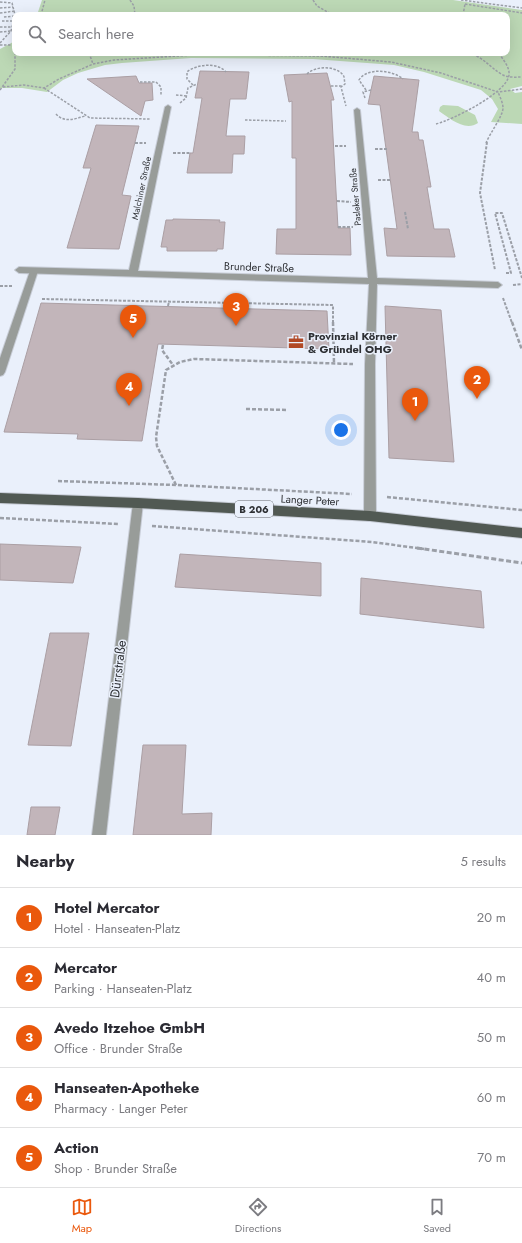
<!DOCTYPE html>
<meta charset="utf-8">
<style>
body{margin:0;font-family:Jost,sans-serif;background:#f7f7f7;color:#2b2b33}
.you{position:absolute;left:341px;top:430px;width:14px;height:14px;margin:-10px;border:3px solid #fff;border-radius:50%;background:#1a73e8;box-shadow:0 0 0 6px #1a73e833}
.badge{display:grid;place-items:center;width:26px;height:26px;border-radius:50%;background:#ea580c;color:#fff;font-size:13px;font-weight:700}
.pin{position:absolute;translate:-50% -33px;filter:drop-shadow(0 1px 2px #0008)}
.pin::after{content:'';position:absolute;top:21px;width:14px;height:12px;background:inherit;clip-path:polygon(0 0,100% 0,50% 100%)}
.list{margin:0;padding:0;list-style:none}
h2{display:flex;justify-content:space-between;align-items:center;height:52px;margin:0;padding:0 16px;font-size:17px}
h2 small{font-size:13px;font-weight:400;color:#7c7c81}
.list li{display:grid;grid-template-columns:26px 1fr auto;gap:12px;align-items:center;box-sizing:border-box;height:60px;padding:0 16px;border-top:1px solid #e1e1e2}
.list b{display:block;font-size:15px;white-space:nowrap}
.list p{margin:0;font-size:13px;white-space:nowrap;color:#7c7c81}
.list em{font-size:13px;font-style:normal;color:#7c7c81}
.icon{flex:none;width:22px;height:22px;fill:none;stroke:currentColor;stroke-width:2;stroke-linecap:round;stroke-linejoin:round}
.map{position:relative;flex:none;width:522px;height:835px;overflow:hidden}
.search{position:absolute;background:#fff;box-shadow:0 4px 16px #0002;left:12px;right:12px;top:12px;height:44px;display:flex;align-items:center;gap:10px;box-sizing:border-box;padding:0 14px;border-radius:8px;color:#7c7c81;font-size:15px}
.sheet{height:352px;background:#fff}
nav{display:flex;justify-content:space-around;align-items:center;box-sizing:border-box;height:56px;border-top:1px solid #e1e1e2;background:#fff;font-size:11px;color:#7c7c81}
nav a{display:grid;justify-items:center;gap:2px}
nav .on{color:#ea580c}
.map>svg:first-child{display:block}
</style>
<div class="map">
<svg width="522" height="835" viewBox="0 0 522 835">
<rect width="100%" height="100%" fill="#eaf0fb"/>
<!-- green -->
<g fill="#bcd8b5">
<path d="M42 0H453L522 10V86L510 89 515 93 522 92V124L491 122 498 109 492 99 481 90 424 72 394 65 313 59 191 58 122 63 105 65 78 73 63 80 47 92 22 88H0V49L15 41V53H507V15H37Z"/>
<path d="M443 105 458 106 475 115 478 123C465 132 449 118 439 111L440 107Z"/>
</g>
<!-- building -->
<g fill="#c2b5ba" stroke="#ab9fa4">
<path d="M200 71 249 72 246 99H230L226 136H245L244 154H233L232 173H187L190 153H193L202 98H195Z"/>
<path d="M327 73 334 100H331L338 228H350L351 255 276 254 277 229H296V158H292V101L289 102 284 75Z"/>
<path d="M136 76 139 83H152L153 100 145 101 141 116 87 79Z"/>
<path d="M374 76 419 80 412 132H418L419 140H423L431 187H427L434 229H449L455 257 387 256 384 228 397 229 380 105 368 104Z"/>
<path d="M96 125 139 126 122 195 131 196 119 249 67 248 91 168H83Z"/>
<path d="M173 219 220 220 219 222H225L223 249H217V251H167V247H161L166 220H173Z"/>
<path d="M41 303 327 311 329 349 158 344 142 441 77 439 78 434 4 432Z"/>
<path d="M385 306 441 310 454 462 389 458Z"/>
<path d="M0 544 81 547 73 583 0 580Z"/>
<path d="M180 554 321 563V596L175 587Z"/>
<path d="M361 578 481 591 484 628 360 614Z"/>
<path d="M50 633H89L71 746 28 745Z"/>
<path d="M143 745H186L182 814 212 813 211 835H133Z"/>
<path d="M31 807H60L55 835H27Z"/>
</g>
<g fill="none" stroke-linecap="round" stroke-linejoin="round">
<!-- service casing -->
<g stroke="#c8cdd7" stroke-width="2">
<path id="service" d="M34 268 38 271 5 372 3 375 0 376V358L30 271Z"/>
</g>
<!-- minor casing -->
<g stroke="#c8cdd7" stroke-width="2">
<g id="minor">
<path d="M168 105 171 107 138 271 368 278 354 110 357 108 360 110 377 278 498 282 502 285 498 288 377 284 375 364 376 516 374 520 370 521 366 520 364 516 365 364 369 284 19 273 15 270 19 267 129 270 165 107Z"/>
<path d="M138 498 142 500 143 503 106 835H92L133 503 134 500Z"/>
</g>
</g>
<!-- primary casing -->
<g stroke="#c8cdd7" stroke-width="2">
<path id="primary" d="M0 493 138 498 370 511 522 528V538L370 521 138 508 0 503Z"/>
</g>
<!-- path-far3 -->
<g stroke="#9b9fa7" stroke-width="1.5" stroke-dasharray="2.5 1.5" stroke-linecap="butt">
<path d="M130 0 134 6 135 15"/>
<path d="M313 0 317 6 333 15"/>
<path d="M461 0 522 8"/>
<path d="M0 2 12 3 15 15"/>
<path d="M465 4 522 13"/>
<path d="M0 8 13 7"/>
<path d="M0 13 15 11"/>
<path d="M41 15 45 0"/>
<path d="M463 15 465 4"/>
<path d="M4 17 15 16"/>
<path d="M2 21H14"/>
<path d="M0 27H12"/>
<path d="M0 32 11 31"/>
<path d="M0 43 11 31 15 16"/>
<path d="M0 45H15"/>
<path d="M89 53 93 64"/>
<path d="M469 53C485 58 490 68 503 75 509 78 516 77 522 77"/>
<path d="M307 74C315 66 335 65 343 75 345 77 344 81 345 84L341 87 346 106"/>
<path d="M140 82H156L161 87V96"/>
<path d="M193 85 187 79V72C196 64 218 62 226 72"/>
<path d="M331 86H342"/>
<path d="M3 87 24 85 44 88 59 79 93 64 114 60 193 55H236L321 56 391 62 441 73 498 92 522 89"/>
<path d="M44 88 90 118 150 119"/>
<path d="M0 90 15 69V53"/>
<path d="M366 90 359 80C367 67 393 70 403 79"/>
<path d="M176 95 187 96"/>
<path d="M365 98 363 92 371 90"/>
<path d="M180 103 186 98 188 88 197 84"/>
<path d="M56 114C64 123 75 119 85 116"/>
<path d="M245 120 286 121"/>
<path d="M436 124C452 120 507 93 509 75 510 67 503 60 499 53"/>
<path d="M486 143C490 133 503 116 503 108 503 103 500 97 498 92"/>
</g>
<!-- path-far2 -->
<g stroke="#9b9fa7" stroke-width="2" stroke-dasharray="3 1.5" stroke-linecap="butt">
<path d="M487 142 480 193 495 270"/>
<path d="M135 143H146"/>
<path d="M335 146H346"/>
<path d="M375 149H387"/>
<path d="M173 153H190"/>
<path d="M378 180H391"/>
<path d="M337 201 351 202"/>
<path d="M405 212 408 229"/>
<path d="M338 227H353"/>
<path d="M506 273H511L495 213H502L522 278"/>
<path d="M513 285 522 284"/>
<path d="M0 286H12"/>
<path d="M503 298 512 323"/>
<path d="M42 299 333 305V323"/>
<path d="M168 306 169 302"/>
</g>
<!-- path-far1 -->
<g stroke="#9b9fa7" stroke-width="2.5" stroke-dasharray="4 2" stroke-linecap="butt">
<path d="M333 322 334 363"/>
<path d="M512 322 522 350"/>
<path d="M163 345 162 350 173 365"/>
<path d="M246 409 288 410"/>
<path d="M58 481 176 485 352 494"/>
<path d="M176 485 157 446 156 437 166 370 180 362 194 359 353 364"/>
<path d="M387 497 522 510"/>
<path d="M0 518 119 524"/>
<path d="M152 526 372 542 424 549"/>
</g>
<!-- path -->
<path stroke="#9b9fa7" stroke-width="3" stroke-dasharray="5 2.5" stroke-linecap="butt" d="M417 548 522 563"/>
<!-- service -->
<use href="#service" fill="#989c99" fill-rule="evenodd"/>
<!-- minor -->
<use href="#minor" fill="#989c99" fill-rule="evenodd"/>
<!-- primary -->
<use href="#primary" fill="#515953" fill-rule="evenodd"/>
</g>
<!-- icons -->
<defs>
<g id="office-bare" transform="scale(1.2)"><path d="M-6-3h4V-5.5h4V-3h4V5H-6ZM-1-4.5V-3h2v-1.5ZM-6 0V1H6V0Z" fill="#b14926" stroke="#eaf0fb" stroke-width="2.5" paint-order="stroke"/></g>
</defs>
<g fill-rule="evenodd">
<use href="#office-bare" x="296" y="342"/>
</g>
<g text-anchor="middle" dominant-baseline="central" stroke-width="3" stroke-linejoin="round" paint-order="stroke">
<!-- far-street labels -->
<g font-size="9" fill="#2d2f33" stroke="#eaf0fb">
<text transform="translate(141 188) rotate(-78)">Malchiner Straße</text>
<text transform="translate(355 197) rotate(-95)">Pasleker Straße</text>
</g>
<!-- shield labels -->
<rect fill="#eaf0fb" stroke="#66696f" stroke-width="1" x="235" y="501" width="38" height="16" rx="3"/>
<g font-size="10" font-weight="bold" fill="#2d2f33">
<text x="254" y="509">B 206</text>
</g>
<!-- street labels -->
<g font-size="11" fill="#2d2f33" stroke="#eaf0fb">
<text transform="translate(259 267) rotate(2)">Brunder Straße</text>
<text transform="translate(310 500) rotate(3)">Langer Peter</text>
</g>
<!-- poi labels -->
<g font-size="11" font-weight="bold" fill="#2d2f33" stroke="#eaf0fb" text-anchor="start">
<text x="308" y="336">Provinzial Körner<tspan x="308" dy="13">&amp; Gründel OHG</tspan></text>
</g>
<!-- near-street labels -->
<g font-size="13" fill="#2d2f33" stroke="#eaf0fb">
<text transform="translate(118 669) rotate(-83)">Dürrstraße</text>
</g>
</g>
</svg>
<div class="you"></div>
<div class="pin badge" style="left:415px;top:421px">1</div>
<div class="pin badge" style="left:477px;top:399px">2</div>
<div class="pin badge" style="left:236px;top:326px">3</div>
<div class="pin badge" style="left:129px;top:406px">4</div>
<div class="pin badge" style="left:133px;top:338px">5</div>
<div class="search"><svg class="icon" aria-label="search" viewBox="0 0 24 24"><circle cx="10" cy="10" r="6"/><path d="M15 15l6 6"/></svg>Search here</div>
</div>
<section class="sheet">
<h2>Nearby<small>5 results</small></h2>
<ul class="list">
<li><span class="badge">1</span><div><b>Hotel Mercator</b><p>Hotel · Hanseaten-Platz</p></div><em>20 m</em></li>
<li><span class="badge">2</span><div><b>Mercator</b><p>Parking · Hanseaten-Platz</p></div><em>40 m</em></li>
<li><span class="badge">3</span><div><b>Avedo Itzehoe GmbH</b><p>Office · Brunder Straße</p></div><em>50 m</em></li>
<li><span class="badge">4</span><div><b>Hanseaten-Apotheke</b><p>Pharmacy · Langer Peter</p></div><em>60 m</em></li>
<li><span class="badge">5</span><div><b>Action</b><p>Shop · Brunder Straße</p></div><em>70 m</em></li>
</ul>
</section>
<nav>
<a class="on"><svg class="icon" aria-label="map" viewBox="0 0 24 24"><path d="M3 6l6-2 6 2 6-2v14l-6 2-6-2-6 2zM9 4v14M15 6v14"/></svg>Map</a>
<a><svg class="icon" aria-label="directions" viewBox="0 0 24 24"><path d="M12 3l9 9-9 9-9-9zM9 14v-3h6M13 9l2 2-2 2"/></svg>Directions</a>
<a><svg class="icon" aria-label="saved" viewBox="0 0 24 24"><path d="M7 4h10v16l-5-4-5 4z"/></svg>Saved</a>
</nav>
